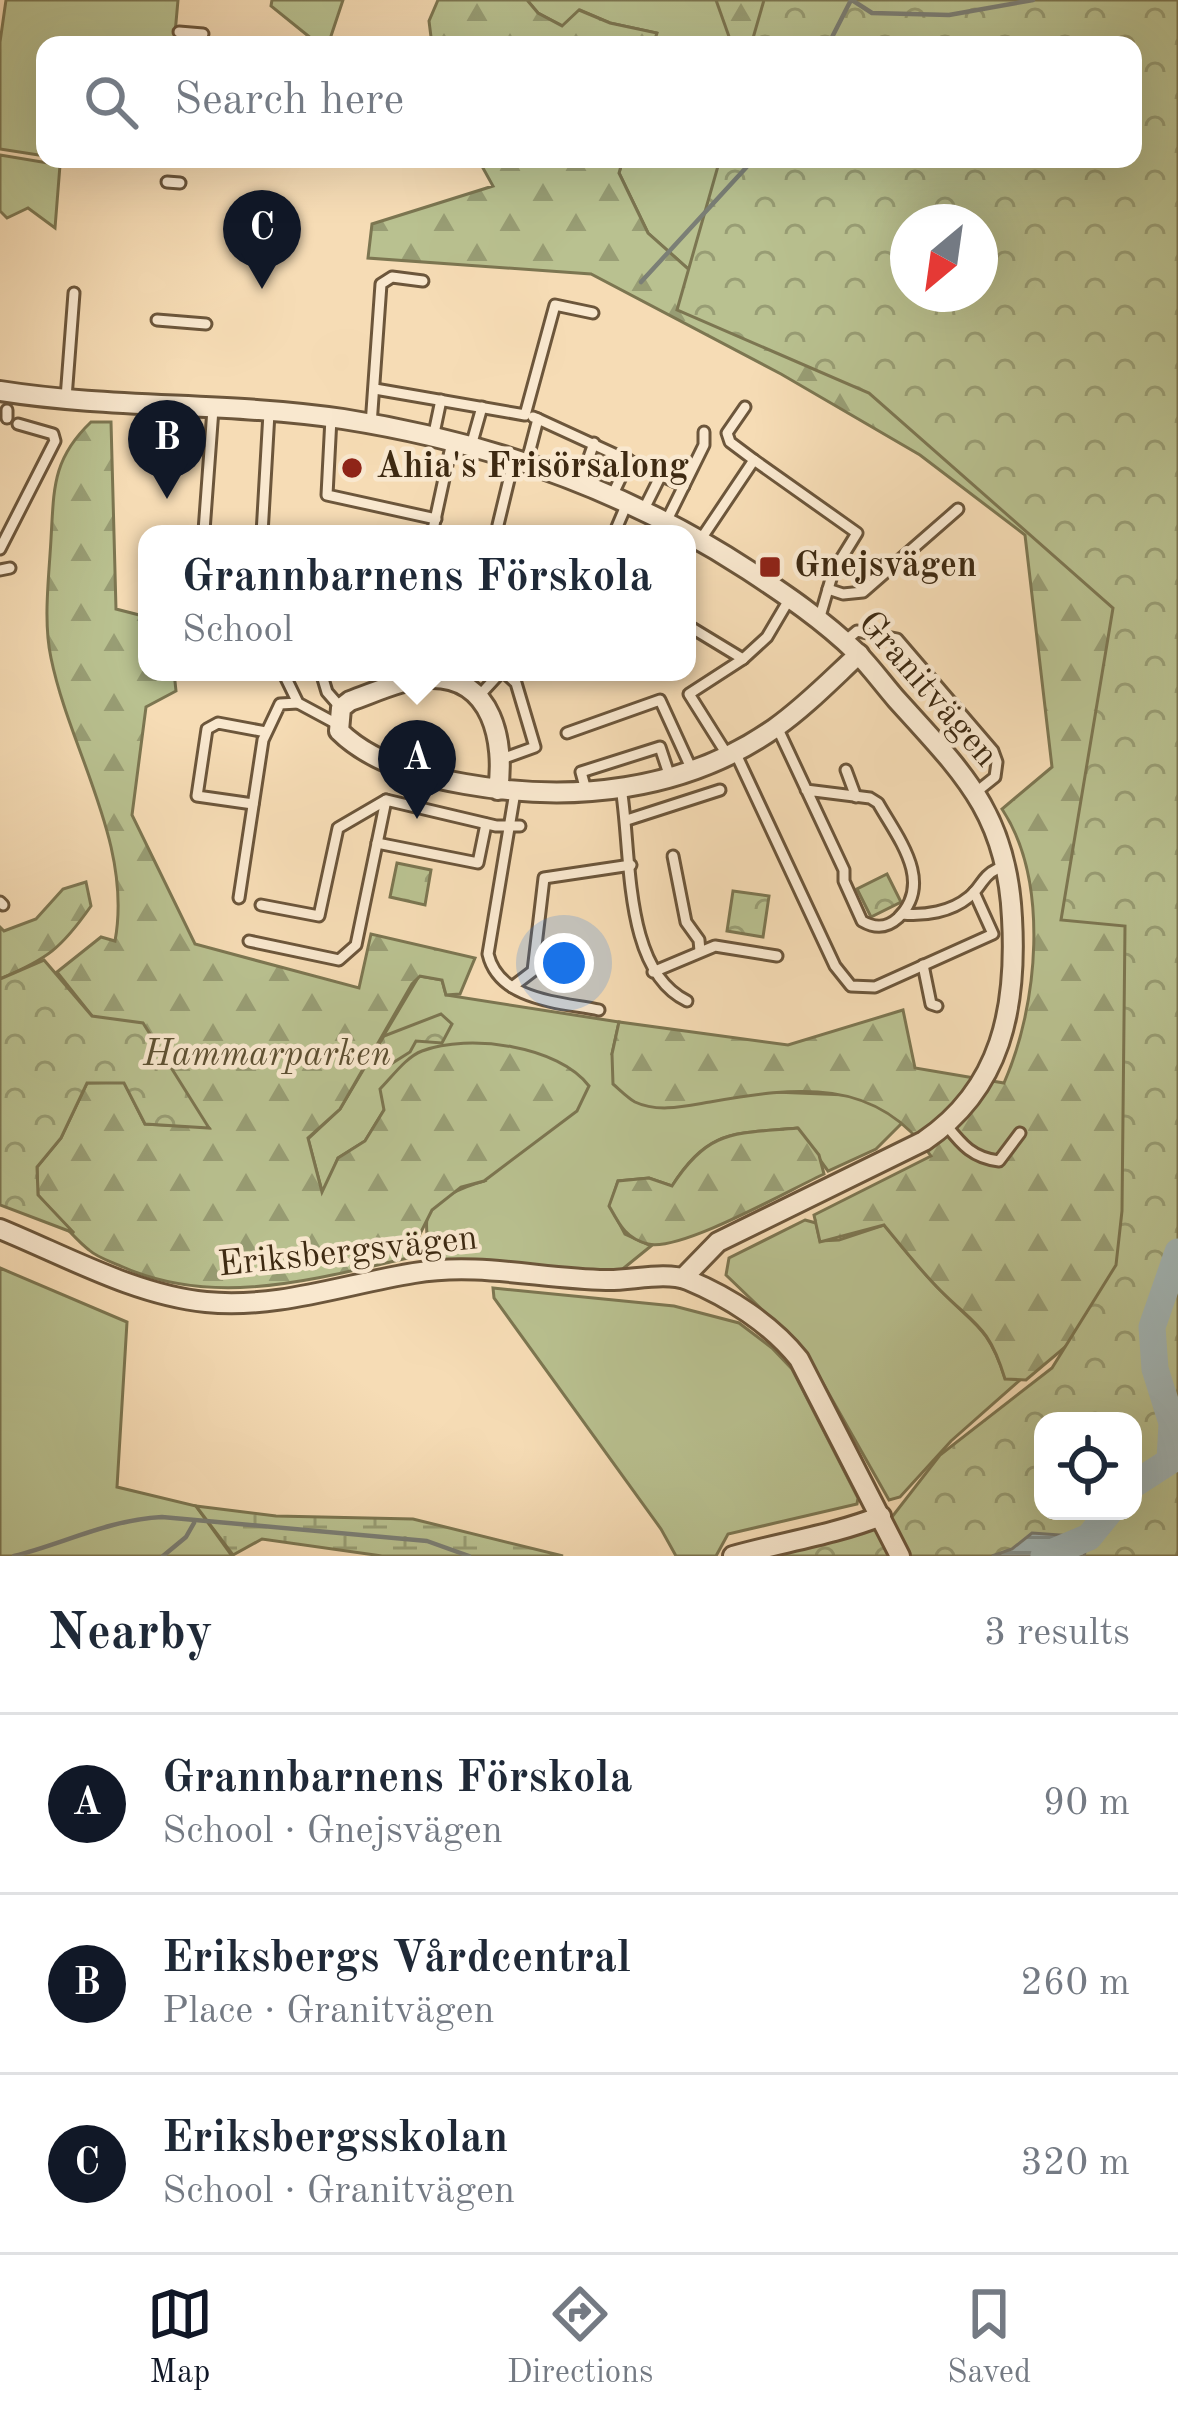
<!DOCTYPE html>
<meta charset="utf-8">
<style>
body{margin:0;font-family:"Old Standard TT",serif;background:#f2f2f3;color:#1f2937}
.controls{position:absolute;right:36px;bottom:36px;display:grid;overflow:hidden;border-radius:24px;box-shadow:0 12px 48px #0002}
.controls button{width:108px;height:108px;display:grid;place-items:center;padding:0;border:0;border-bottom:3px solid #e0e1e3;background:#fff;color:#1f2937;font:60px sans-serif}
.compass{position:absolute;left:890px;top:204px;width:108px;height:108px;border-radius:50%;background:#fff;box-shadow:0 12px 48px #0002;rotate:209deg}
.you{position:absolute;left:564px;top:963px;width:42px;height:42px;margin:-30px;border:9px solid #fff;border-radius:50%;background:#1a73e8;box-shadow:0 0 0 18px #1a73e833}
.badge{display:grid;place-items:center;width:78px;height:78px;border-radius:50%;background:#111827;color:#fff;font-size:39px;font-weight:700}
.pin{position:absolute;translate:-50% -99px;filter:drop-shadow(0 3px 6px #0008)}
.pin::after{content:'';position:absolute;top:63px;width:42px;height:36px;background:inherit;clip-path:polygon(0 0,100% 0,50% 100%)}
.popup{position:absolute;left:138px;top:525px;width:558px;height:156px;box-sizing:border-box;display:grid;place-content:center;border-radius:24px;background:#fff;filter:drop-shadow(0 3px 9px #0005);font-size:39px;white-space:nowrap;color:#747a83}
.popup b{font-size:45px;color:#1f2937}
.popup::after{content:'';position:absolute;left:50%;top:100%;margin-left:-24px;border:24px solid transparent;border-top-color:#fff}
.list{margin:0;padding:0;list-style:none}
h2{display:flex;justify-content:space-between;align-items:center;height:156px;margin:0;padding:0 48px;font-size:51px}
h2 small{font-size:39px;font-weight:400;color:#747a83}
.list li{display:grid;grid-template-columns:78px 1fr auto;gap:36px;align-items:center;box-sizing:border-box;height:180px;padding:0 48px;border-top:3px solid #e0e1e3}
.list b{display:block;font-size:45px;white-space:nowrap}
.list p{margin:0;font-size:39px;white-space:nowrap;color:#747a83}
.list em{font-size:39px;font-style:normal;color:#747a83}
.icon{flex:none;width:66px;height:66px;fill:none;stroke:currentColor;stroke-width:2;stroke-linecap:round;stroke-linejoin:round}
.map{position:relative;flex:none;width:1178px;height:1556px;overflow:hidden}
.search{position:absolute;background:#fff;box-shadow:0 12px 48px #0002;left:36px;right:36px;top:36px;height:132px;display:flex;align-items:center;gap:30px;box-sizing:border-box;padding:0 42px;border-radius:24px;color:#747a83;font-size:45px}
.sheet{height:696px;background:#fff}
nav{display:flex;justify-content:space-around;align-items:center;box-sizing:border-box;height:168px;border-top:3px solid #e0e1e3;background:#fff;font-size:33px;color:#747a83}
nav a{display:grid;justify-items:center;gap:6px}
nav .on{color:#111827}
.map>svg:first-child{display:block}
</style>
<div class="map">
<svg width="1178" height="1556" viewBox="0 0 1178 1556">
<defs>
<pattern id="forest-firs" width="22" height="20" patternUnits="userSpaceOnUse" patternTransform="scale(3)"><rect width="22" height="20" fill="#b9c190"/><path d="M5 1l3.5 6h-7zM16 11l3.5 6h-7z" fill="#989d74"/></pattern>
<pattern id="wetland-marsh" width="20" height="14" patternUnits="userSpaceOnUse" patternTransform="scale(3)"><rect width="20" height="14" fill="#b9c190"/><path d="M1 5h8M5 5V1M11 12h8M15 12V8" fill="none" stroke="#989d74"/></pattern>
<pattern id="park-crowns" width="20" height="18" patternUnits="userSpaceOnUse" patternTransform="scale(3)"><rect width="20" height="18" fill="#b9c190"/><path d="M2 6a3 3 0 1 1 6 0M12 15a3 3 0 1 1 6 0" fill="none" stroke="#989d74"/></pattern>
<pattern id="water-rules" width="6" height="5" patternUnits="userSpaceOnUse" patternTransform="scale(3)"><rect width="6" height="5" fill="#a3b8b9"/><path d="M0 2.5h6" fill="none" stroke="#869695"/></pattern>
</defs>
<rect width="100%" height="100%" fill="#f6dcb5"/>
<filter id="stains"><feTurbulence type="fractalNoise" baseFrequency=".00167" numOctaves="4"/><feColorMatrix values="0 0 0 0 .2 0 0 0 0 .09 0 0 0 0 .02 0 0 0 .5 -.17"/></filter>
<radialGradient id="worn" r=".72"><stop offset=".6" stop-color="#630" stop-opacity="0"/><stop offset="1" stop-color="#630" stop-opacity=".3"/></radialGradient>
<!-- green -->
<g fill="#b9c190" stroke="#7c7651" stroke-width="3">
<path d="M6 0H178L174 45H45V156L0 149V42Z"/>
<path d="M272 0H343L329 42 312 39 271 6Z"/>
<path d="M527 0H1178L1133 159V45H653L656 33 610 23 580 10 563 26 538 13Z"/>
<path d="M0 155 60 165 55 228 28 208 7 218 0 211Z"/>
<path d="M623 159H840L714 292 648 233 619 173Z"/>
<path d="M419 976 442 980 446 995 619 1022 612 1054 747 1095 774 1092 847 1095 877 1104 904 1121 876 1149 828 1171 797 1128C735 1134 708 1128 672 1186L649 1178 618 1181 610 1206 625 1234 651 1246 619 1272 430 1259C429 1247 425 1230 427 1219 433 1198 466 1186 484 1181L384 1110 365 1141 338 1158 323 1195 308 1139 340 1109Z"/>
<path d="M805 1220 816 1223 820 1241 839 1240 884 1225C902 1246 920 1270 940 1290 975 1326 988 1326 1005 1378L1020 1380 951 1441 900 1497 889 1500 804 1350 726 1275 729 1258Z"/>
<path d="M0 1268 127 1322 117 1487 196 1506 232 1556H0Z"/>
<path d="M493 1288 674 1306 739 1323 772 1348 792 1369 858 1498 857 1504 728 1534 716 1556H676L661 1529 494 1298Z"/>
</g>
<!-- forest -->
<g fill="url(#forest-firs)" stroke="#7c7651" stroke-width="3">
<path d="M438 0H527L538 13 562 26 579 10 610 23 657 33 653 45H432L429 21Z"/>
<path d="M716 0H793L771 45H732Z"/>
<path d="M478 159H623L619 173 648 233 714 292 908 222 873 276 997 373 980 222 1122 159 1178 1252 1026 1380 1005 1379C989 1326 976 1326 940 1290 920 1270 902 1247 884 1225L820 1242 814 1215 931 1156C876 1076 796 1087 710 1102 686 1106 658 1113 635 1102 628 1098 620 1090 613 1084L612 1054 619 1022 788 1045 903 1010 915 1068 1004 1083C1038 1006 1050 882 1002 809L1052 767 1025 535 920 455 781 374 591 274 368 258 372 224 493 186Z"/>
<path d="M91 422H111L116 609 147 617V672H174L176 691 146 707 132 815 195 944 359 988 371 934 475 958 460 994 446 995 442 980 420 976 412 984 340 1109 308 1138 322 1192 338 1158 365 1141 384 1110 380 1089C392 1077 406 1057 422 1051 469 1033 559 1046 589 1086L577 1111 484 1181 461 1187 432 1210 408 1258C315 1279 215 1308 123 1267 112 1262 98 1258 89 1250 70 1235 54 1213 38 1195L37 1167 61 1138 87 1083 124 1082 145 1124 208 1127 92 1016 57 972 101 937 115 941C133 844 70 751 51 658 43 621 49 577 51 539 54 489 52 459 91 422Z"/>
<path d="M86 882 91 906C61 949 47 959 0 979V927L4 931 36 919 63 889Z"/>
<path d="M798 1128 819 1155 824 1174C789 1190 681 1252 648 1244 626 1239 619 1224 609 1206L618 1181 649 1178 672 1186C709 1128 735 1134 798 1128Z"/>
</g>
<!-- wetland -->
<path fill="url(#wetland-marsh)" stroke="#7c7651" stroke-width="3" d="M196 1506 276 1516 413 1519 563 1556H382L262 1539 233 1555Z"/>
<!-- park -->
<g fill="url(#park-crowns)" stroke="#7c7651" stroke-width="3" fill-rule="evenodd">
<path d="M764 0H1178V1556H754L892 1517 940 1455 1052 1368 1116 1265 1122 1211 1125 926 1061 920 1113 608 869 393 677 310 720 159H1133V45H751ZM908 222H980V294H908ZM1043 1421H1133V1511H1043Z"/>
<path d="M397 863 431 870 425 905 390 897Z"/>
<path d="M887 874 901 902 871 917 857 889Z"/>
<path d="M733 891 769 896 763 937 727 931Z"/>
<path d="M44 960 92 1016 143 1023 209 1128 145 1124 124 1083H87L61 1138 37 1167 38 1195 74 1233 0 1205V979Z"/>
<path d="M441 1014 452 1024 442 1043 416 1041 410 1052 391 1064 378 1046 384 1036Z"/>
</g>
<!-- water -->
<path fill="url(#water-rules)" stroke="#7b7f76" stroke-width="3" d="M1032 1533 1089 1537 1084 1556H992L1012 1549Z"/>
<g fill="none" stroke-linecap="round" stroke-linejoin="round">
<!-- stream -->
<g stroke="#7b7f76" stroke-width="4.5">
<path d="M852 0 872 13 949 15 1033 0"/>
<path d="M828 45 850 2"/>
<path d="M641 282 754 159"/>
<path d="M14 1556C65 1543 108 1520 162 1517L427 1541 469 1556"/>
<path d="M163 1556 186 1537 194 1523"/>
</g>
<!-- river -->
<g stroke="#a3b8b9" stroke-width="27">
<path d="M1133 1485 1170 1461 1172 1423 1155 1369 1152 1327 1178 1252"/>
<path d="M1044 1556 1089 1537 1110 1511"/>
</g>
<!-- lane casing -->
<g stroke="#6c563b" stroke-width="15">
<g id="lane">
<path d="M179 32 203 34"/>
<path d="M167 182 180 183"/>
<path d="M157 320 206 324"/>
<path d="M375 389 525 415 555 305 593 313"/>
<path d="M66 398 74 293"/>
<path d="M745 407 727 433 730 442 754 460"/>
<path d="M7 418V410"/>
<path d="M331 418 327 495 436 519"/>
<path d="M538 419 684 486"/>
<path d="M371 425 381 284 392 277 423 281"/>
<path d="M433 438 441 400"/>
<path d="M471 446 482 407"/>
<path d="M527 461 538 419 533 417"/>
<path d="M581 480 594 443"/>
<path d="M613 494 629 460"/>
<path d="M644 509 661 475"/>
<path d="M667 520 704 445V432"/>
<path d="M204 531 213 409"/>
<path d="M262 534 269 413"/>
<path d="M432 534 452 442"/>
<path d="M501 534 498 525 514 459"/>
<path d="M614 534 628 501"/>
<path d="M701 539 754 460 857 533 833 572 819 620"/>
<path d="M0 549 55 441 53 434 18 424"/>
<path d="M0 570 10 568"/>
<path d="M828 589 843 594 863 592 958 509"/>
<path d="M687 625 743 659 689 694 728 756"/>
<path d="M844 642 857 631 897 639 993 751 997 762 995 777 975 793"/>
<path d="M743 659 767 637 790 598"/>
<path d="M283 672 298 703 337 724"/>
<path d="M321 672 327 692 341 708"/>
<path d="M478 697 501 672"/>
<path d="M777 727 844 870V881L862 921C874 928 886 929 898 918 935 882 897 837 878 803L870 798 806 790"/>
<path d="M567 733 660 700 692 770"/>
<path d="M735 752 835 966 851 986 875 987 993 934 974 892"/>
<path d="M502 759 535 747 516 683 504 672"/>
<path d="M846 770 856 797"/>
<path d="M621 788C632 851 622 970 687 1001"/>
<path d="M515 792 488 954C499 1001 560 1002 599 1010"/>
<path d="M587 794 581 772 660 747 670 777"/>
<path d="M253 804 197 796 207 729 218 723 266 732"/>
<path d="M627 820 720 790"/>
<path d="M377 843 478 863 486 824"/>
<path d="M673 856 686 922 699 940 700 951"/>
<path d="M239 898 263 740 280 704 298 703"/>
<path d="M0 902 3 905"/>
<path d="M261 905 319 916 338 828 386 800"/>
<path d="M902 914C925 916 951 912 969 897 981 888 982 876 997 869"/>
<path d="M249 941 339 960 356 945 386 800 496 826H520"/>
<path d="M923 965 931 1004 937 1006"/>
<path d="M653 972 715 946 777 956"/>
<path d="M512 987 533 971 544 878 631 865"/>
<path d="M947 1126C962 1145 973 1158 999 1161L1020 1133"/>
</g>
</g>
<!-- street casing -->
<g stroke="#6c563b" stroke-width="24">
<g id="street">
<path d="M0 391C113 409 230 402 343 419 490 442 624 489 748 570 786 595 823 620 856 652 871 667 883 684 897 700 964 774 1007 814 1012 918 1017 1007 1002 1088 924 1141L718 1242 683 1278"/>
<path d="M498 790C505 743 493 677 431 678 404 678 376 692 350 701L341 708 339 731C370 762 423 777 465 784 571 803 684 792 775 728 805 707 832 679 859 654"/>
<path d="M0 1229C66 1256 135 1295 206 1302 278 1309 345 1284 414 1273 479 1262 541 1279 606 1280 630 1281 665 1271 688 1280 729 1297 771 1324 799 1359L900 1556"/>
<path d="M733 1556C783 1542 833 1535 881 1516"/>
</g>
</g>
<!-- lane -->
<use href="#lane" stroke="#f9e8cf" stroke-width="9"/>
<!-- street -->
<use href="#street" stroke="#f9e8cf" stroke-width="18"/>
</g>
<!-- markers -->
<g fill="#8f2418" stroke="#f9e8cf" stroke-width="4.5">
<circle cx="352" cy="468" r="12"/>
<rect x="758" y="555" width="24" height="24" rx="6"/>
</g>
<g text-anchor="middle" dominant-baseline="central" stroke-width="9" stroke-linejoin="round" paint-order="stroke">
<!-- poi labels -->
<g font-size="36" font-weight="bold" fill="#3e2a12" stroke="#f9e8cf" text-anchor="start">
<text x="376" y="468">Ahia's Frisörsalong</text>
<text x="794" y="567">Gnejsvägen</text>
</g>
<!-- street labels -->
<g font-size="36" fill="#3e2a12" stroke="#f9e8cf">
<text transform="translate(927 690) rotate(49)">Granitvägen</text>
<text transform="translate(348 1253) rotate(-6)">Eriksbergsvägen</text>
</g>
<!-- park labels -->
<g font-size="36" font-style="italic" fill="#5d5032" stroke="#f9e8cf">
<text x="267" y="1056">Hammarparken</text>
</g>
</g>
<rect width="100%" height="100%" filter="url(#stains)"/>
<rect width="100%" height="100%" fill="url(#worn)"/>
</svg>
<div class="controls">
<button><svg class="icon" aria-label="locate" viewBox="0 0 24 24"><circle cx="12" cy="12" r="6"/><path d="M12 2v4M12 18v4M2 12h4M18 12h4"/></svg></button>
</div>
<svg class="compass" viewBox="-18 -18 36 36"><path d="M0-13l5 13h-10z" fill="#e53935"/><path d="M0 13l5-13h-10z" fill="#747a83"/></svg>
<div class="you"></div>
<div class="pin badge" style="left:417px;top:819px">A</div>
<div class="popup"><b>Grannbarnens Förskola</b>School</div>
<div class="pin badge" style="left:167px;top:499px">B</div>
<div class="pin badge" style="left:262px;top:289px">C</div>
<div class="search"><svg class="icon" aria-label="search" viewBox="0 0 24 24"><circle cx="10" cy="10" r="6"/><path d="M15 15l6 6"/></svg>Search here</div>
</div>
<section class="sheet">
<h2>Nearby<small>3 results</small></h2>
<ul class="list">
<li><span class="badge">A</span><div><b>Grannbarnens Förskola</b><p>School · Gnejsvägen</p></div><em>90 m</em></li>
<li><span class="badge">B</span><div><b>Eriksbergs Vårdcentral</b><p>Place · Granitvägen</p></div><em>260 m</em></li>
<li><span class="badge">C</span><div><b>Eriksbergsskolan</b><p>School · Granitvägen</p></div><em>320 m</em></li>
</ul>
</section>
<nav>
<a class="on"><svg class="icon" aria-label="map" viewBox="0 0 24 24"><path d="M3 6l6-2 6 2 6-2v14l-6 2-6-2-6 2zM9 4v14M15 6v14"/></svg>Map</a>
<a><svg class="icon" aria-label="directions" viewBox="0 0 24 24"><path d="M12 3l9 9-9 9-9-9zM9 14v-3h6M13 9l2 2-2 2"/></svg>Directions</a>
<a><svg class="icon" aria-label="saved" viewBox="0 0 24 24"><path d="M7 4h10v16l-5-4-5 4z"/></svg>Saved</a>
</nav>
